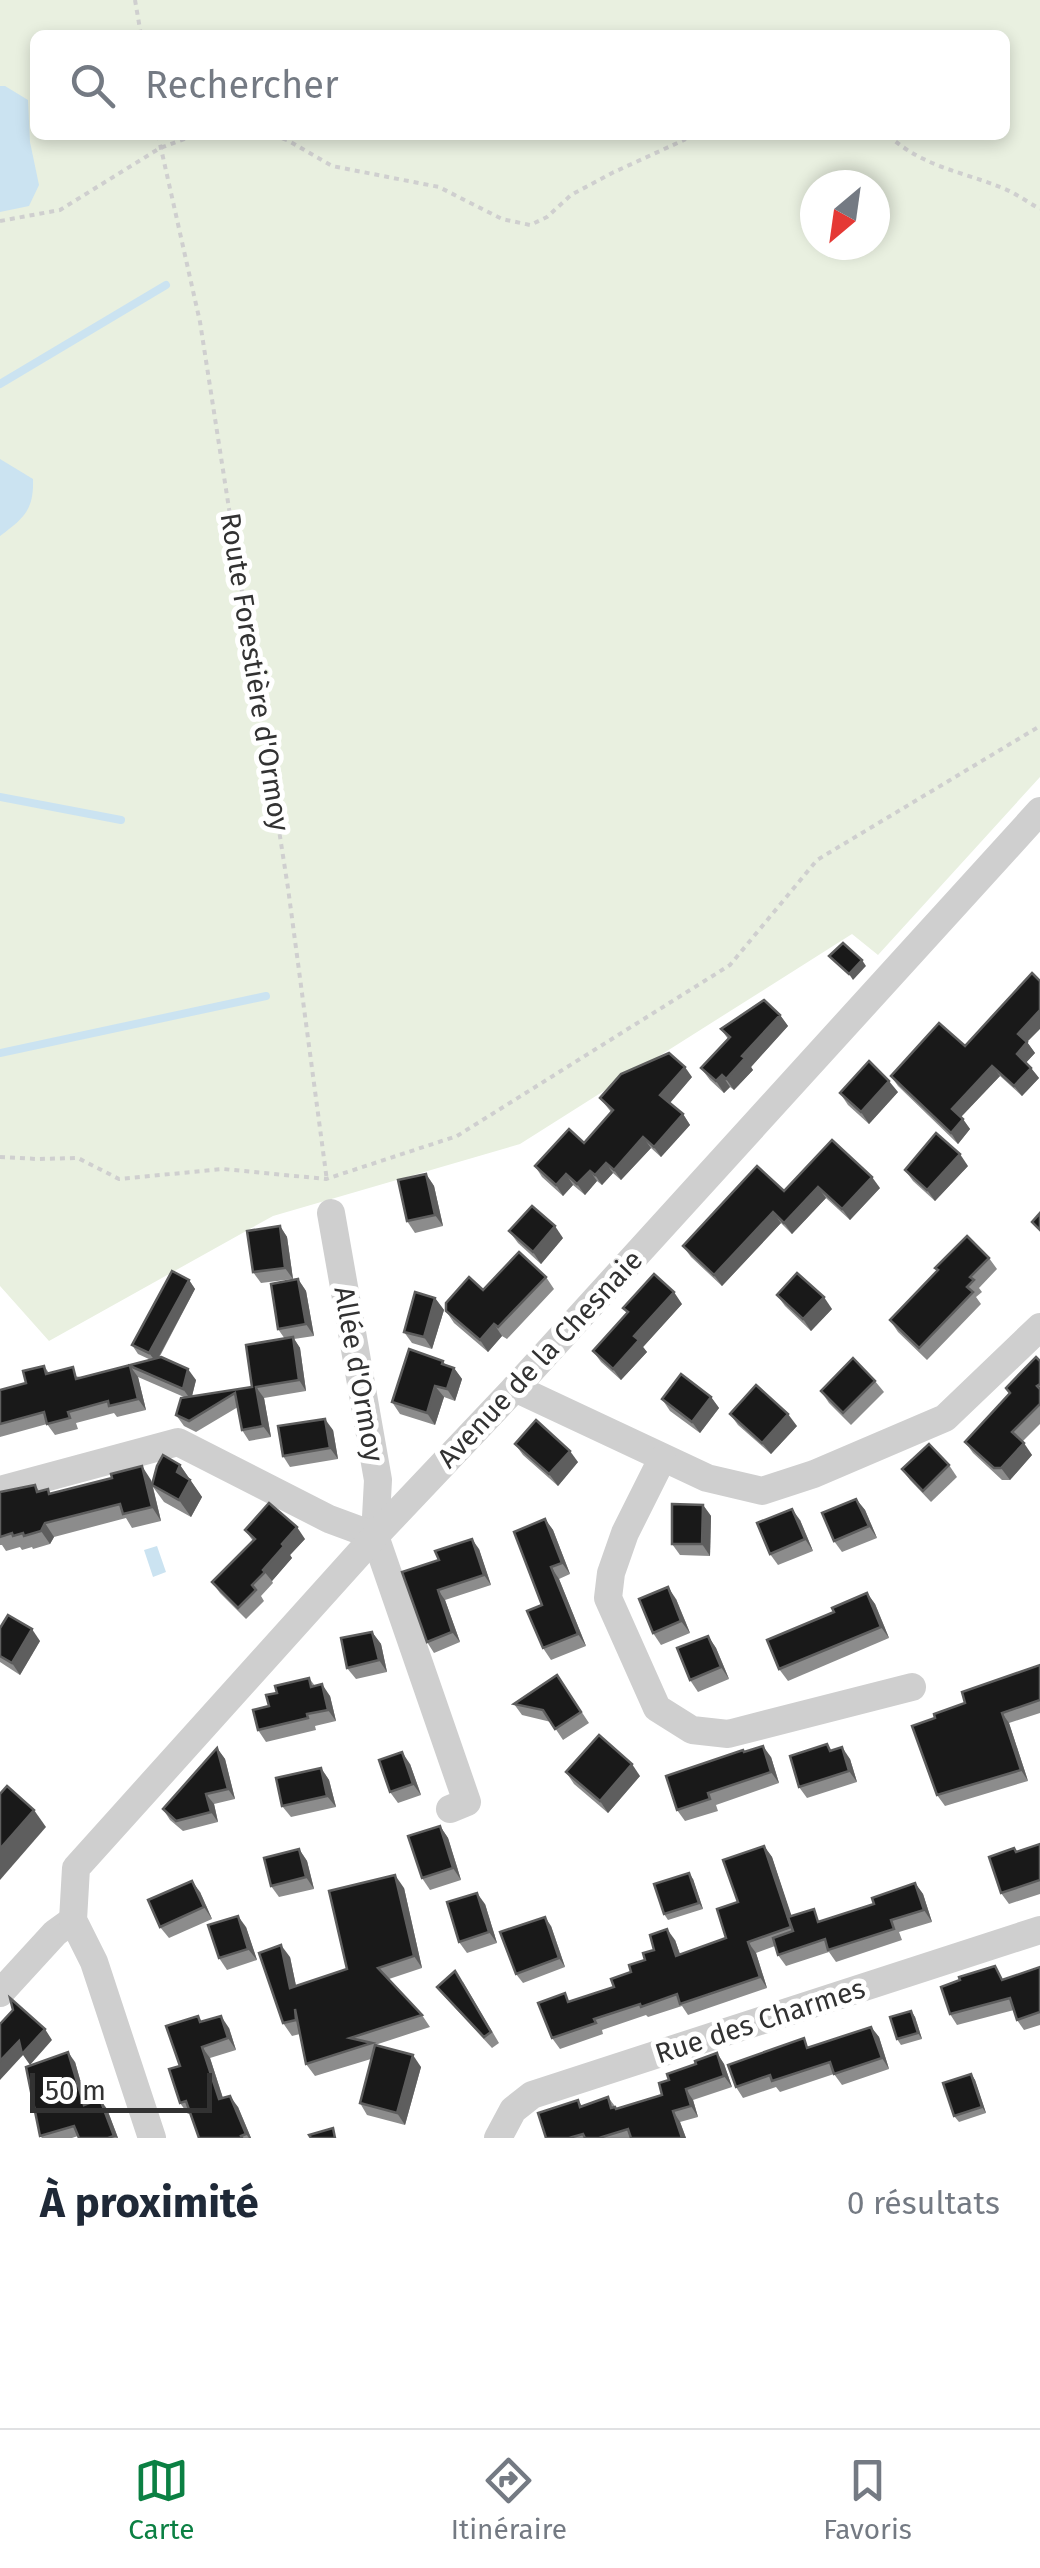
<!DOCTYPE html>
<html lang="fr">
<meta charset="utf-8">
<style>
body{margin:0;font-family:"Fira Sans",sans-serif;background:#f6f6f7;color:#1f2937}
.compass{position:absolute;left:800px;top:170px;width:90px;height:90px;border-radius:50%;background:#fff;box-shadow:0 5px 15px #0003;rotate:209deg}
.scale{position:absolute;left:30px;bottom:25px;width:182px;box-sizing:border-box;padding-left:10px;border:5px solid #323232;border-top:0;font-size:28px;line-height:35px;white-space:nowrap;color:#323232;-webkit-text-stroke:8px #fff;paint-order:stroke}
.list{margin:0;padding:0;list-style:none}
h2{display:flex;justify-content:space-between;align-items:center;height:130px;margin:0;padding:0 40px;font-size:42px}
h2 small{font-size:32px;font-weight:400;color:#747a83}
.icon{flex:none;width:55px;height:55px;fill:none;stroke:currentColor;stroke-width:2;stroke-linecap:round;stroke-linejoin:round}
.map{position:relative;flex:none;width:1040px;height:2138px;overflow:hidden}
.search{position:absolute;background:#fff;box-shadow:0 5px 15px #0003;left:30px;right:30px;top:30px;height:110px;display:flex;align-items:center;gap:25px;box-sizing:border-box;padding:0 35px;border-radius:15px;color:#747a83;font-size:38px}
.sheet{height:290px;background:#fff}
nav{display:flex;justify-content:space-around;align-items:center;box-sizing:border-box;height:140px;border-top:2px solid #e0e1e3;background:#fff;font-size:28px;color:#747a83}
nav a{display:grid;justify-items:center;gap:5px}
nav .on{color:#0b8043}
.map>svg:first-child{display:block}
</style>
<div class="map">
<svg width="1040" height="2138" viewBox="0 0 1040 2138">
<rect width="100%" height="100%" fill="#fff"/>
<!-- green -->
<path fill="#e9f0e0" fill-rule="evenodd" d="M0 0H1040V777L878 955 852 934 520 1144 273 1216 49 1341 0 1286ZM35 35H1005V135H35ZM815 185H875V245H815Z"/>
<!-- water -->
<g fill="#cbe3f1">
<path d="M0 86H5L28 100 30 142 39 185 29 206 0 212Z"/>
<path d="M0 459 33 479C34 510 24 518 0 536Z"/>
<path d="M157 1546 166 1572 153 1577 144 1550Z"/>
</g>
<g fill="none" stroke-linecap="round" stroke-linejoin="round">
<!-- stream -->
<g stroke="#cbe3f1" stroke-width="8">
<path d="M0 384 166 285"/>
<path d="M0 797 121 820"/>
<path d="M0 1053 266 996"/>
</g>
<!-- path -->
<g stroke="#cfcfcf" stroke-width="4" stroke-dasharray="5 5" stroke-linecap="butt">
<path d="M135 0 141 35"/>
<path d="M158 135 200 322 288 888 327 1181"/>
<path d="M273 135 287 140 332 166 439 187 502 219 530 225 547 217 571 195 612 173 684 140 689 135"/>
<path d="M888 135C924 168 962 171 1005 189 1017 194 1029 203 1040 209"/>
<path d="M0 221 60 210 160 148 195 135"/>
<path d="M0 1157 37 1159 78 1158 119 1179 223 1169 326 1179 457 1136 730 965 817 860 1040 726"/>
</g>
<!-- street -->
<g stroke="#cfcfcf" stroke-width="28">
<path d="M331 1213 378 1480 375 1536 467 1802 450 1809"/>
<path d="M515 1388 707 1478 762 1491 814 1474 945 1418 1040 1327"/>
<path d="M662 1459 625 1533 611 1573 608 1598 657 1708 692 1730 728 1734 912 1687"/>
<path d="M0 1490 178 1442 329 1519 375 1536"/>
<path d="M0 1993 55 1933 73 1920"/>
<path d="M152 2138 94 1962 73 1920 76 1868 375 1536 515 1388 1040 811"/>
<path d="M498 2138 513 2110 532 2095 1040 1930"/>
</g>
</g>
<!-- wall -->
<g fill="#8c8c8c">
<path d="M780 1015 788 1026 751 1067 753 1070 734 1090 730 1087 724 1093 710 1080 701 1068 728 1039 721 1029Z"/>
<path d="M1027 1042 1035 1053 1026 1062 1039 1078 1022 1096 1000 1076 961 1117 970 1129 958 1144 898 1086 891 1076 965 1046Z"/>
<path d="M692 1077 670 1103 683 1114 690 1125 661 1157 651 1148 621 1180 613 1173 602 1185 597 1181 585 1195 573 1185 563 1196 542 1177 535 1166 584 1143 611 1112 600 1098Z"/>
<path d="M898 1092 869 1124 848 1105 840 1093Z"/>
<path d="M968 1166 935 1201 913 1181 905 1170Z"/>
<path d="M426 1174 434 1186 443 1226 415 1233 407 1221Z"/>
<path d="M880 1188 850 1220 826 1198 792 1234 781 1223 722 1286 691 1257 683 1246 784 1191Z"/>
<path d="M280 1226 287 1237 293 1279 261 1283 253 1272Z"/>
<path d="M509 1231 563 1238 541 1264 518 1243Z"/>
<path d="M989 1258 997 1269 979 1288 982 1292 976 1297 981 1304 927 1360 898 1332 890 1320Z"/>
<path d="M546 1277 554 1289 507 1339 502 1336 488 1352 454 1323 446 1311 483 1290Z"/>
<path d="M298 1279 306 1291 314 1336 294 1339 300 1348 306 1391 264 1398 271 1437 249 1441 242 1430 238 1407 196 1432 184 1426 176 1415 184 1397 138 1377 146 1410 117 1417 114 1413 76 1423 78 1429 55 1435 47 1424 0 1437V1390L26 1383 44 1366 49 1373 81 1377 151 1360 138 1354 132 1345 189 1280 195 1289 159 1358 196 1380 192 1396 252 1387 285 1339 278 1329Z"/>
<path d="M777 1295 832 1309 811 1331 785 1306Z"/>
<path d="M435 1298 444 1310 432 1349 412 1343 404 1332Z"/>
<path d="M682 1304 643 1347 647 1352 621 1380 601 1362 593 1351 627 1313 623 1308Z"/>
<path d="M443 1361 446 1366 454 1368 462 1379 455 1401 444 1397 435 1425 400 1414 392 1402Z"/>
<path d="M1040 1361V1424L1022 1442 1032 1455 1010 1480H1002L973 1453 965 1442 1010 1394 1006 1388Z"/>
<path d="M875 1381 884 1392 851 1425 829 1403 821 1391Z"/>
<path d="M711 1397 719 1408 700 1433 670 1411 662 1399Z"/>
<path d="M730 1414 797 1426 771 1454 738 1425Z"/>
<path d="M333 1430 338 1459 290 1467 283 1456Z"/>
<path d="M515 1444 578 1462 558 1486 523 1455Z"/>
<path d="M180 1465 202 1497 191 1517 164 1502 153 1487 161 1521 132 1528 126 1518 54 1537 50 1544 33 1549 32 1547 22 1550 20 1547 6 1551 2 1545H0V1492L35 1485 39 1491 48 1489 51 1494 151 1480 152 1483Z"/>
<path d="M949 1465 957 1477 931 1502 910 1480 902 1469Z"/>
<path d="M856 1499 865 1510 877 1538 842 1552 834 1541Z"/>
<path d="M703 1505 711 1516 710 1556 680 1555 672 1544Z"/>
<path d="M545 1519 553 1530 570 1574 559 1579 586 1646 551 1660 543 1648 542 1605Z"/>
<path d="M800 1520 813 1551 778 1565 770 1554Z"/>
<path d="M245 1530 305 1539 290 1555 292 1558 272 1581 273 1583 261 1596 264 1601 246 1619 220 1593 212 1582 253 1541Z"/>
<path d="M479 1549 491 1585 445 1600 460 1642 434 1653 427 1642 402 1572Z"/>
<path d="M867 1593 875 1604 889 1638 788 1681 779 1669 834 1612Z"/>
<path d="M676 1599 690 1633 661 1645 653 1633Z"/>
<path d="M0 1628 40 1641 20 1675 0 1662Z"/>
<path d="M372 1632 381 1644 387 1672 356 1679 347 1668Z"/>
<path d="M708 1636 716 1648 729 1679 698 1692 690 1680Z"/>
<path d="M1040 1665V1713L1009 1723 1028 1781 945 1806 937 1795 935 1718Z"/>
<path d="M557 1675 589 1723 563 1740 551 1722 522 1715 514 1704Z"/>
<path d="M309 1678 315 1686 330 1696 336 1721 315 1726 316 1730 266 1742 258 1730 269 1706 277 1693Z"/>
<path d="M827 1744 832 1751 850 1759 857 1782 807 1798 799 1787Z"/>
<path d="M217 1748 225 1759 235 1799 214 1804 218 1822 183 1831 170 1820 163 1809Z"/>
<path d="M745 1752 771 1757 779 1783 716 1805 718 1811 685 1821 677 1810Z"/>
<path d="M410 1764 421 1795 398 1803 390 1792Z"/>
<path d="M321 1768 329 1780 336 1807 291 1817 282 1806Z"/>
<path d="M566 1772 640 1776 608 1813 574 1784Z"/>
<path d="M440 1826 448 1838 461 1880 430 1890 422 1878Z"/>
<path d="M1040 1844V1894L1009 1904 1001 1893 1014 1848 1017 1851Z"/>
<path d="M764 1846 772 1857 791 1916 822 1921 874 1904 915 1883 923 1894 932 1922 899 1932 902 1940 836 1962 829 1952 786 1966 778 1955 775 1946 756 1953 767 1988 688 2015 682 2006 648 2017 646 2015 602 2030 603 2034 560 2049 552 2038 570 2001 614 1987 654 1950 675 1940 680 1954 726 1938 738 1902Z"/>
<path d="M299 1849 307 1861 314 1889 279 1897 271 1886Z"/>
<path d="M693 1879 703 1909 668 1920 664 1914Z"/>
<path d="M404 1888 422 1968 389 1979 422 2015 430 2027 375 2045 421 2067 405 2125 367 2115 360 2103 371 2059 315 2076 306 2064 300 2034 292 2036 283 2023 290 1957 296 1986 347 1969Z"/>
<path d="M200 1892 212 1919 169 1938 160 1927Z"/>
<path d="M485 1904 497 1943 467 1953 459 1942Z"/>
<path d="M551 1926 565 1967 523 1983 516 1974Z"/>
<path d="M246 1927 257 1960 227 1970 219 1958Z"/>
<path d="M1040 1967V2025L1024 2030 1017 2020 1014 2010 957 2025 950 2014 960 1980 1004 1979Z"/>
<path d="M463 1982 499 2043 492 2048 446 1998 437 1987Z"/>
<path d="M911 2011 915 2017 922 2039 901 2045 897 2039Z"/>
<path d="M198 2016 202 2022 229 2028 236 2050 210 2058 223 2098 238 2107 251 2138H199L191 2113 188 2114 180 2103V2066Z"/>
<path d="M871 2027 879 2037 889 2069 842 2085 834 2074 780 2092 776 2087 743 2098 736 2087 810 2047Z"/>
<path d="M717 2053 724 2064 732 2087 693 2100 698 2117 680 2122 686 2138H546L578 2100 582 2106 608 2097 617 2109 662 2095 669 2080Z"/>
<path d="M75 2062 87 2104 107 2109 118 2138H79L78 2136 72 2138H42L40 2136Z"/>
<path d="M971 2074 975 2080 986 2113 959 2122 954 2116Z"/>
</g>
<!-- shaded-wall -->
<g fill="#5e5e5e">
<path d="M862 960 866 966 853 980 849 974Z"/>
<path d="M1040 1010V1029L1027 1042 1035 1053 1024 1065 1017 1054 1018 1034Z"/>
<path d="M780 1015 788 1026 751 1067 753 1070 734 1090 726 1079 742 1056Z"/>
<path d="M992 1066 1000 1076 959 1119 952 1109Z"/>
<path d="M685 1067 692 1077 668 1105 660 1095Z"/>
<path d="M1031 1068 1039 1078 1022 1096 1014 1086Z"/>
<path d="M722 1075 730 1087 724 1093 716 1081Z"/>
<path d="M889 1081 898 1092 869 1124 861 1112Z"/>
<path d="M683 1114 690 1125 661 1157 654 1147Z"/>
<path d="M963 1119 970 1129 958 1144 951 1133Z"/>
<path d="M643 1137 651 1148 621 1180 614 1170Z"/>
<path d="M960 1154 968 1166 935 1201 927 1190Z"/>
<path d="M606 1163 613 1173 602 1185 595 1175Z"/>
<path d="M590 1171 597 1181 585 1195 577 1184Z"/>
<path d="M426 1174 434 1186 443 1226 435 1215Z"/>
<path d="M566 1174 573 1185 563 1196 556 1185Z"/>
<path d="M872 1177 880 1188 850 1220 842 1209Z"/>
<path d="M818 1187 826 1198 792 1234 784 1223Z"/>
<path d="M773 1212 781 1223 722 1286 714 1275Z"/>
<path d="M280 1226 287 1237 293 1279 285 1268Z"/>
<path d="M555 1226 563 1238 541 1264 533 1252Z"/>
<path d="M298 1279 306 1291 314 1336 306 1324Z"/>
<path d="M189 1280 195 1289 156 1362 149 1353Z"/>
<path d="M674 1292 682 1304 643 1347 647 1352 621 1380 613 1369 634 1336Z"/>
<path d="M824 1297 832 1309 811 1331 803 1319Z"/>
<path d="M435 1298 444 1310 432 1349 424 1337Z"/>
<path d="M494 1324 502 1336 488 1352 480 1340Z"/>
<path d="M293 1337 300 1348 306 1391 299 1380Z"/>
<path d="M130 1366 138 1377 146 1410 138 1399Z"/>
<path d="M454 1368 462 1379 455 1401 447 1389Z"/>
<path d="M188 1369 196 1380 191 1400 183 1389Z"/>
<path d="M435 1386 444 1397 435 1425 427 1413Z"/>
<path d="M256 1387 264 1398 271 1437 263 1426Z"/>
<path d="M711 1397 719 1408 700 1433 692 1422Z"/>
<path d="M788 1414 797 1426 771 1454 762 1443Z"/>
<path d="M325 1419 333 1430 338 1459 330 1448Z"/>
<path d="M1024 1443 1032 1455 1010 1480 1001 1468Z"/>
<path d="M570 1451 578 1462 558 1486 549 1474Z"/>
<path d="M180 1465 202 1497 191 1517 179 1500 177 1472Z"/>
<path d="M142 1466 151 1480 161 1521 152 1507Z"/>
<path d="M856 1499 865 1510 877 1538 869 1526Z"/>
<path d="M703 1505 711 1516 710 1556 702 1544Z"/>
<path d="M792 1509 800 1520 813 1551 805 1539Z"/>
<path d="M545 1519 553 1530 570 1574 562 1563Z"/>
<path d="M45 1523 54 1537 50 1544 41 1531Z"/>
<path d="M297 1527 305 1539 290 1555 292 1558 272 1581 263 1570 282 1544Z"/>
<path d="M472 1539 479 1549 491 1585 484 1575Z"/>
<path d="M551 1567 559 1579 586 1646 578 1634Z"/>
<path d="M668 1587 676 1599 690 1633 681 1621Z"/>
<path d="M438 1590 445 1600 460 1642 452 1632Z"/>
<path d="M867 1593 875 1604 889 1638 881 1627Z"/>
<path d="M32 1629 40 1641 20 1675 12 1663Z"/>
<path d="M372 1632 381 1644 387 1672 379 1660Z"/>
<path d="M708 1636 716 1648 729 1679 721 1667Z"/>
<path d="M322 1684 330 1696 336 1721 328 1710Z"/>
<path d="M1002 1713 1009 1723 1028 1781 1021 1770Z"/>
<path d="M763 1746 771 1757 779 1783 771 1772Z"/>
<path d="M842 1747 850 1759 857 1782 849 1771Z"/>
<path d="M217 1748 225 1759 235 1799 228 1789Z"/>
<path d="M402 1752 410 1764 421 1795 413 1784Z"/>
<path d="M632 1764 640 1776 608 1813 600 1801Z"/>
<path d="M321 1768 329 1780 336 1807 327 1796Z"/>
<path d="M206 1794 214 1804 218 1822 211 1812Z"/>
<path d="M34 1810 46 1827 0 1880V1849Z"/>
<path d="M440 1826 448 1838 461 1880 453 1868Z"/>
<path d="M764 1846 772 1857 799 1938 791 1927Z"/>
<path d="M299 1849 307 1861 314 1889 306 1877Z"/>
<path d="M689 1873 693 1879 703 1909 699 1903Z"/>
<path d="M395 1875 404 1888 422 1968 414 1956Z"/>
<path d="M192 1881 200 1892 212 1919 204 1907Z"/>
<path d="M915 1883 923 1894 932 1922 924 1910Z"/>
<path d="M477 1893 485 1904 497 1943 489 1932Z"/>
<path d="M238 1916 246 1927 257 1960 248 1949Z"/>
<path d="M545 1917 551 1926 565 1967 559 1958Z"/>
<path d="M667 1929 675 1940 684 1966 676 1956Z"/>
<path d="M748 1942 756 1953 767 1988 760 1977Z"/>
<path d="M281 1945 290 1957 299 2000 290 1988Z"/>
<path d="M911 2011 915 2017 922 2039 918 2033Z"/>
<path d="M221 2016 229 2028 236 2050 228 2038Z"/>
<path d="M871 2027 879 2037 889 2069 882 2058Z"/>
<path d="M45 2029 52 2040 30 2065 23 2055 0 2080V2061L19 2041Z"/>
<path d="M202 2047 210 2058 227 2111 219 2099Z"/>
<path d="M68 2052 75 2062 90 2115 84 2105Z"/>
<path d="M717 2053 724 2064 732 2087 724 2076Z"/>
<path d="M413 2055 421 2067 405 2125 397 2113Z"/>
<path d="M971 2074 975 2080 986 2113 982 2107Z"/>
<path d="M686 2089 693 2100 698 2117 691 2106Z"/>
<path d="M230 2096 238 2107 251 2138H249L246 2134Z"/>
<path d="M100 2099 107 2109 118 2138 114 2136Z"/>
<path d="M673 2111 680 2122 686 2138H682Z"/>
</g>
<!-- building -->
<g fill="#191919" stroke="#5e5e5e" stroke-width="2.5">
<path d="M843 943 862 960 849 974 829 956Z"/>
<path d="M1032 973 1040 981V1010L1018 1034 1027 1042 1017 1054 1031 1068 1014 1086 992 1066 952 1109 963 1119 951 1133 891 1076 939 1023 965 1046Z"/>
<path d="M764 1000 780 1015 742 1056 745 1058 726 1079 722 1075 716 1081 701 1068 730 1037 721 1029Z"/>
<path d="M669 1053 685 1067 660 1095 683 1114 654 1147 643 1137 614 1170 606 1163 595 1175 590 1171 577 1184 566 1174 556 1185 535 1166 569 1129 584 1143 613 1110 600 1098 621 1074Z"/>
<path d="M869 1061 889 1081 861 1112 840 1093Z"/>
<path d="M936 1133 960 1154 927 1190 905 1170Z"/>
<path d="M832 1140 872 1177 842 1209 818 1187 784 1223 773 1212 714 1275 683 1246 757 1166 784 1191Z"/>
<path d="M426 1174 435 1215 407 1221 398 1180Z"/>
<path d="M532 1206 555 1226 533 1252 509 1231Z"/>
<path d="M1040 1213V1230L1032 1222Z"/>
<path d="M280 1226 285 1268 253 1272 247 1231Z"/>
<path d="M967 1236 989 1258 970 1277 974 1280 967 1287 973 1292 919 1348 890 1320 938 1270 935 1268Z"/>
<path d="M519 1252 546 1277 498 1327 494 1324 480 1340 446 1311V1303L469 1277 483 1290Z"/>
<path d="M172 1271 189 1280 149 1353 132 1345Z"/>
<path d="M797 1273 824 1297 803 1319 777 1295Z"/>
<path d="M654 1274 674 1292 634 1336 639 1340 613 1369 593 1351 628 1312 623 1308Z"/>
<path d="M298 1279 306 1324 278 1329 271 1284Z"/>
<path d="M415 1292 435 1298 424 1337 404 1332Z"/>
<path d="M293 1337 299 1380 256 1387 263 1426 242 1430 235 1393 189 1421 176 1415 181 1398 252 1387 246 1345Z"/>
<path d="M409 1349 443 1361 442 1364 454 1368 447 1389 435 1386 427 1413 392 1402Z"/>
<path d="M161 1357 188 1369 183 1389 130 1366 138 1399 109 1406 108 1401 68 1412 70 1418 47 1424 44 1412 0 1424V1390L26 1383 23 1371 44 1366 46 1374 73 1367 76 1379Z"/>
<path d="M1036 1357 1040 1361V1384L1037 1386 1040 1389V1404L1012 1432 1024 1443 1001 1468H994L965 1442 1010 1393 1006 1388Z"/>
<path d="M853 1358 875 1381 843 1413 821 1391Z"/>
<path d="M681 1374 711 1397 692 1422 662 1399Z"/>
<path d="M756 1385 788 1414 762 1443 730 1414Z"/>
<path d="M325 1419 330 1448 283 1456 278 1426Z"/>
<path d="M536 1420 570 1451 549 1474 515 1444Z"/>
<path d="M929 1444 949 1465 923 1491 902 1469Z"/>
<path d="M163 1455 180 1465 177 1472 190 1480 179 1500 152 1485 157 1466Z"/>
<path d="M142 1466 152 1507 123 1514 120 1504 45 1523 41 1531 24 1536 23 1533 13 1536 12 1533 0 1537V1492L35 1485 37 1492 48 1489 49 1494 112 1478 111 1474Z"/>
<path d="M856 1499 869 1526 834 1541 822 1513Z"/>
<path d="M269 1503 297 1527 282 1544 284 1546 263 1570 265 1572 252 1585 256 1590 238 1608 212 1582 255 1539 245 1530Z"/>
<path d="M672 1504 703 1505 702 1544H672Z"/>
<path d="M792 1509 805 1539 770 1554 757 1523Z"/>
<path d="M545 1519 562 1563 551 1567 578 1634 543 1648 527 1611 542 1605 514 1532Z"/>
<path d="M472 1539 484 1575 438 1590 452 1632 427 1642 402 1572 439 1560 435 1551Z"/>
<path d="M668 1587 681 1621 653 1633 639 1599Z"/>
<path d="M867 1593 881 1627 779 1669 767 1640 834 1612 832 1608Z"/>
<path d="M8 1615 32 1629 12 1663 0 1656V1628Z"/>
<path d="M372 1632 379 1660 347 1668 341 1638Z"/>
<path d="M708 1636 721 1667 690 1680 677 1648Z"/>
<path d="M1040 1665V1700L1002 1713 1021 1770 937 1795 912 1726 935 1718 934 1714 965 1703 962 1692Z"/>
<path d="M557 1675 581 1712 555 1729 543 1710 514 1704Z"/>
<path d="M309 1678 311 1687 322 1684 328 1710 307 1714 308 1718 258 1730 253 1710 269 1706 266 1695 277 1693 275 1686Z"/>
<path d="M599 1735 632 1764 600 1801 566 1772Z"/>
<path d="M827 1744 830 1751 842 1747 849 1771 799 1787 790 1756Z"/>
<path d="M763 1746 771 1772 708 1793 710 1799 677 1810 666 1776 743 1750 744 1752Z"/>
<path d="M217 1748 228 1789 206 1794 211 1812 176 1821 163 1809Z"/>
<path d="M402 1752 413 1784 390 1792 379 1760Z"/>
<path d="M321 1768 327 1796 282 1806 276 1778Z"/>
<path d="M7 1786 34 1810 0 1849V1794Z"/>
<path d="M440 1826 453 1868 422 1878 408 1836Z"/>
<path d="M1040 1844V1880L1001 1893 989 1857 1014 1848 1016 1852Z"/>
<path d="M764 1846 791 1927 748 1942 760 1977 680 2004 677 1994 641 2007 640 2004 594 2019 596 2023 552 2038 538 2003 565 1993 568 2002 614 1987 611 1979 631 1972 629 1965 645 1960 643 1953 654 1950 650 1935 667 1929 676 1956 726 1938 717 1909 738 1902 723 1860Z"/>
<path d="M299 1849 306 1877 271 1886 264 1858Z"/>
<path d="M689 1873 699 1903 664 1914 654 1884Z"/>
<path d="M395 1875 414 1956 378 1968 422 2015 350 2038 372 2043 306 2064 295 2009 296 2020 283 2023 259 1953 281 1945 290 1988 347 1969 329 1891Z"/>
<path d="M192 1881 204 1907 160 1927 148 1900Z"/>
<path d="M915 1883 924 1910 891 1920 894 1929 828 1950 825 1939 778 1955 773 1938 793 1931 788 1917 814 1909 818 1922 874 1904 872 1898Z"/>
<path d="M477 1893 489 1932 459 1942 447 1902Z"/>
<path d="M238 1916 248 1949 219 1958 208 1925Z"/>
<path d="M545 1917 559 1958 516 1974 500 1932Z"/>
<path d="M995 1966 1002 1980 1040 1967V2012L1017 2020 1010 1998 950 2014 941 1987 960 1980 959 1977Z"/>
<path d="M455 1971 491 2032 484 2037 437 1987Z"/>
<path d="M10 1998 45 2029 22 2054 19 2041 0 2061V2024L13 2010Z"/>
<path d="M911 2011 918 2033 897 2039 890 2017Z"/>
<path d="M198 2016 200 2022 221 2016 228 2038 202 2047 219 2099 230 2096 246 2134 241 2136 242 2138H199L186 2101 180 2103 169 2069 180 2066 166 2026Z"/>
<path d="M871 2027 882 2058 834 2074 830 2062 772 2081 770 2075 736 2087 728 2065 804 2038 807 2048Z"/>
<path d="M375 2045 413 2055 397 2113 360 2103Z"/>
<path d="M68 2052 84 2105 100 2099 114 2136 108 2138H79L74 2126 40 2136 26 2067Z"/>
<path d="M717 2053 724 2076 686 2089 691 2106 673 2111 682 2138H631L628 2129 599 2138H585L583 2134 569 2138H546L538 2113 578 2100 580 2107 608 2097 611 2108 615 2107 616 2109 662 2095 659 2083 669 2080 667 2074 696 2064 695 2061Z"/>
<path d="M971 2074 982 2107 954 2116 943 2083Z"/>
<path d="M333 2128 335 2138H311L309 2135Z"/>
</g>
<g text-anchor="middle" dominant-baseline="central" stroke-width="10" stroke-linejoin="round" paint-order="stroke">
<!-- street labels -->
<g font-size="28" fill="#323232" stroke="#fff">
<text transform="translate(255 672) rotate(81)">Route Forestière d'Ormoy</text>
<text transform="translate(540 1359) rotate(-47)">Avenue de la Chesnaie</text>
<text transform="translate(359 1374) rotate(80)">Allée d'Ormoy</text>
<text transform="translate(760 2021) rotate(-18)">Rue des Charmes</text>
</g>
</g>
</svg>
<svg class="compass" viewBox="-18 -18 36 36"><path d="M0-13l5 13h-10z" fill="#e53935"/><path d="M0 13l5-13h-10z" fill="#747a83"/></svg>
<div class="scale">50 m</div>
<div class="search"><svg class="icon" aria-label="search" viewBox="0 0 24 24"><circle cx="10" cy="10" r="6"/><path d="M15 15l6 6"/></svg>Rechercher</div>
</div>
<section class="sheet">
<h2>À proximité<small>0 résultats</small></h2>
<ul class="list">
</ul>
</section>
<nav>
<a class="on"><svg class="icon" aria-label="map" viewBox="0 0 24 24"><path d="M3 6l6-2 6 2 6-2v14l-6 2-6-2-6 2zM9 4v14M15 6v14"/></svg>Carte</a>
<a><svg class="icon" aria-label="directions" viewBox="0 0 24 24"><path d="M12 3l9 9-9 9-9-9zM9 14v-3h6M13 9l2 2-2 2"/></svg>Itinéraire</a>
<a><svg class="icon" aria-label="saved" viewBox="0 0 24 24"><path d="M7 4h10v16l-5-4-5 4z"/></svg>Favoris</a>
</nav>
